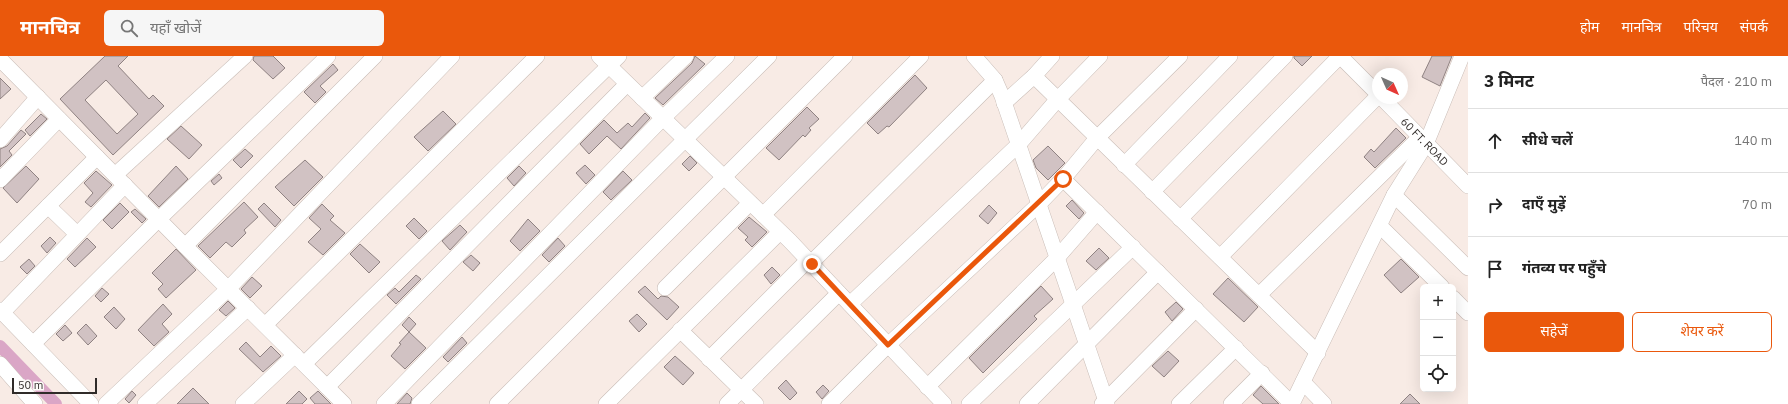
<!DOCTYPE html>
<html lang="hi">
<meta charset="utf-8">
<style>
body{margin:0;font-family:"IBM Plex Sans","Noto Sans Devanagari",sans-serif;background:#f6f6f6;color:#222}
.controls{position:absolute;right:12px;bottom:12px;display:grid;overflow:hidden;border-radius:6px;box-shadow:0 4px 16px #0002}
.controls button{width:36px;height:36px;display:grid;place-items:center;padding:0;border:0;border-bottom:1px solid #e0e0e0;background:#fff;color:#222;font:20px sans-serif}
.compass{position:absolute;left:1372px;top:12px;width:36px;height:36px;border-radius:50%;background:#fff;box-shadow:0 4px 16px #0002;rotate:135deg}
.scale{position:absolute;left:12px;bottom:10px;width:85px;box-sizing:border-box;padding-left:4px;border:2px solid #302b29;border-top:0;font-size:11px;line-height:14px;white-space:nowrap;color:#302b29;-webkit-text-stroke:3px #fdfbf9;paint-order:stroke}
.stop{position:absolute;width:12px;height:12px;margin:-9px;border:3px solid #ea580c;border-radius:50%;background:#fff}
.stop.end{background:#ea580c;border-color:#fff;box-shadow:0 1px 4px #0008}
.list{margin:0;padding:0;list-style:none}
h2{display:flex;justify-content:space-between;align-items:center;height:52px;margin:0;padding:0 16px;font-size:17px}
h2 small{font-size:13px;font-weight:400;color:#767676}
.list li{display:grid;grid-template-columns:26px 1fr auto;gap:12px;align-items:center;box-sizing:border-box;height:64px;padding:0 16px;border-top:1px solid #e0e0e0}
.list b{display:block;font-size:15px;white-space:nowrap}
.list em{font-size:13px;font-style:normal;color:#767676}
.actions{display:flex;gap:8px;padding:12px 16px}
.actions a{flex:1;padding:9px 0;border:1px solid #ea580c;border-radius:6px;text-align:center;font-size:14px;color:#ea580c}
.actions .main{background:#ea580c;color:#fff}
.icon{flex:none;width:22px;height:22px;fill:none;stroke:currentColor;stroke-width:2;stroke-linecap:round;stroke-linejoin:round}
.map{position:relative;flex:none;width:1468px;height:348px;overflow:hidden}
header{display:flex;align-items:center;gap:24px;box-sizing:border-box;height:56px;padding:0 20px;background:#ea580c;color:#fff}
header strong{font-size:19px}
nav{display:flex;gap:22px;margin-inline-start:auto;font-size:14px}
.search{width:280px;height:36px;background:#f6f6f6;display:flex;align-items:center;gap:10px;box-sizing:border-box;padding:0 14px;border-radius:6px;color:#767676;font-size:15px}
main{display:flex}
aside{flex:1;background:#fff}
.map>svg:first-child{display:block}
</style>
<header>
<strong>मानचित्र</strong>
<div class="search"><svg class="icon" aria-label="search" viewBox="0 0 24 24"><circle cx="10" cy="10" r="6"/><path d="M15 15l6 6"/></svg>यहाँ खोजें</div>
<nav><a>होम</a><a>मानचित्र</a><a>परिचय</a><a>संपर्क</a></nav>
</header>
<main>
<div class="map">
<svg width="1468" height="348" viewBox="0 0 1468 348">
<rect width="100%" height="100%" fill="#f8ebe5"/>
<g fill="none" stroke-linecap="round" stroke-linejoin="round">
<!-- canal -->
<path stroke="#daa6c6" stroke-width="12" d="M0 290 56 348"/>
</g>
<!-- building -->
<g fill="#d1c2c3" stroke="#8f8282" fill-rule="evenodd">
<path d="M105 0H128L118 10 149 43 153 39 164 50 113 99 60 43ZM106 24 138 58 117 78 85 44Z"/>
<path d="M254 0H273L285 12 273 23 253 4Z"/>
<path d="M695 0 705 8 663 49 655 42 692 7Z"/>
<path d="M1294 0H1312L1302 10 1294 2Z"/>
<path d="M1432 0H1452L1440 30 1422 21Z"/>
<path d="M333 8 338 14 320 30 326 36 315 47 304 36Z"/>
<path d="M915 19 927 32 889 71 887 70 878 78 867 67Z"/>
<path d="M0 22 11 33 0 43Z"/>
<path d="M807 51 819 63 809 72 811 74 805 81 803 79 779 104 766 92Z"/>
<path d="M443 55 456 68 428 95 414 81Z"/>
<path d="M645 57 650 62 621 93 607 80 589 98 580 88 604 64 617 77 628 67 632 71Z"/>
<path d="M41 58 47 63 30 80 25 74Z"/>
<path d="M181 70 202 89 189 103 167 83Z"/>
<path d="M1396 72 1406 82 1375 112 1364 101 1371 93 1374 96Z"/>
<path d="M21 74 26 78 9 95 12 99 0 111V93L7 90Z"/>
<path d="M1048 90 1065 107 1048 124 1036 112 1033 104Z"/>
<path d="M245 93 253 100 241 112 233 104Z"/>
<path d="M690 100 697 107 689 115 682 108Z"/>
<path d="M305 104 323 121 294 150 275 131Z"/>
<path d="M585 109 595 119 586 128 576 117Z"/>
<path d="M26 110 39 123 17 147 3 132Z"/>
<path d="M176 110 188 123 159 151 148 140Z"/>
<path d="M519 110 526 117 514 130 507 122Z"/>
<path d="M96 115 112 129 91 151 85 146 93 137 84 127Z"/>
<path d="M623 115 632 124 611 144 603 136Z"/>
<path d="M219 118 222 122 214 129 211 125Z"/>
<path d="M1072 144 1084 157 1079 163 1066 150Z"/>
<path d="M244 146 258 161 244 174 246 177 232 191 226 186 210 202 198 190Z"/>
<path d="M120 147 129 156 112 173 103 164Z"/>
<path d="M264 147 281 164 275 171 258 153Z"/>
<path d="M322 148 334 160 330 164 345 177 323 199 308 186 321 173 309 162Z"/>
<path d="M989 149 997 157 988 168 979 160Z"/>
<path d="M135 153 146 163 142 167 131 156Z"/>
<path d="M749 161 767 176 752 191 745 184 748 181 738 172Z"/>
<path d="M414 162 427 175 419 183 406 170Z"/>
<path d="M528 163 540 175 520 195 510 185Z"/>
<path d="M460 169 467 176 450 194 442 185Z"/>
<path d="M50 181 56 187 47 197 41 190Z"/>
<path d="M87 182 96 191 75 211 67 203Z"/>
<path d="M558 182 565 190 549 206 542 199Z"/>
<path d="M360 188 380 206 369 217 350 198Z"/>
<path d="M1099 192 1109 202 1096 214 1086 205Z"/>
<path d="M176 193 196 214 166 242 158 233 163 228 152 217Z"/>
<path d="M471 199 480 207 473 215 463 206Z"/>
<path d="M29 203 35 210 27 218 20 211Z"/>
<path d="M1401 203 1419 221 1401 237 1384 219Z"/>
<path d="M772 211 780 219 771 228 764 219Z"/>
<path d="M416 219 421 223 396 248 387 239 395 232 399 236Z"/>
<path d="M252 221 262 230 250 242 241 233Z"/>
<path d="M1228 222 1258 251 1244 266 1213 238Z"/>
<path d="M645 230 658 243 661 240 668 241 679 251 667 264 638 236Z"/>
<path d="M1041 230 1053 243 1034 260 1037 263 983 317 969 302Z"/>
<path d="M102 232 109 238 101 246 95 240Z"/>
<path d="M228 245 235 252 226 260 219 254Z"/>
<path d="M1176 246 1183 253 1172 265 1165 256Z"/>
<path d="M163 248 172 258 162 268 169 276 154 290 138 274Z"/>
<path d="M114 251 125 263 116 273 104 261Z"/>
<path d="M637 258 647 268 639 276 629 265Z"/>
<path d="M409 261 416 268 409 276 402 269Z"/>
<path d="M86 268 97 280 88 289 77 277Z"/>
<path d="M65 269 72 277 63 285 56 278Z"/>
<path d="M409 276 426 292 405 313 391 300 401 288 399 287Z"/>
<path d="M462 281 467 287 448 306 443 301Z"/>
<path d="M246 286 260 301 271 290 281 300 263 316 239 293Z"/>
<path d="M1168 295 1179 305 1164 321 1152 310Z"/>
<path d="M675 300 694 317 683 329 664 311Z"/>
<path d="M786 324 797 337 790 344 778 332Z"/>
<path d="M823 329 829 335 822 343 816 336Z"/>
<path d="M1261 330 1279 348H1263L1253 339Z"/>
<path d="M193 332 209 348H177Z"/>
<path d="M132 335 136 339 129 347 125 343Z"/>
<path d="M299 335 307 343 302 348H286Z"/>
<path d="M318 335 331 348H315L310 342Z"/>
<path d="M407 337 412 342 410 348H397Z"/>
<path d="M1410 338 1420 348H1400Z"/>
</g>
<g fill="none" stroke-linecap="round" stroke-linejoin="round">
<!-- minor casing -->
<g stroke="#c9bdb7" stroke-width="16">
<g id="minor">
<path d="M599 0 790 185 944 348"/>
<path d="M974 0 995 24 1002 40 1107 348"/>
<path d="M1052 0 1034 20 1318 297"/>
<path d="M1340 0 1378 38"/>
<path d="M0 3 185 190 344 348"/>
<path d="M642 42 686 0"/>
<path id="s1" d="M1382 42 1468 130"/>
<path d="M1004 47 1034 20"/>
<path d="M0 84 38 41"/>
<path d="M1124 109 1230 0"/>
<path d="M115 119 245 0"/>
<path d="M1063 123 1292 348"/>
<path d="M0 124 59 63"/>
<path d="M1152 136 1285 0"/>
<path d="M1394 139 1468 212"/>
<path d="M48 150 77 178"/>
<path d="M763 159 921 0"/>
<path d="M1180 163 1340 0"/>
<path d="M1380 170 1442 231"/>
<path d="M185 190 375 0"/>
<path d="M0 198 97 101"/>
<path d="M1220 201 1378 40"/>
<path d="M811 207 995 24"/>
<path d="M665 232 750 147"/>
<path d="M1259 239 1420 81"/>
<path d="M1453 242 1468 257"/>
<path d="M850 248 1019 88 1057 44 1100 0"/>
<path d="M0 254 91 348"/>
<path d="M3 256 125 129"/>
<path d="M265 269 537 0"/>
<path d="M680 274 756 348"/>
<path d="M33 288 159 163 328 0"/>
<path d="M709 303 808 204"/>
<path d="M0 308 35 348"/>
<path d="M304 308 619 0"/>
<path d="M1303 326 1324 348"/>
<path d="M327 331 627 28"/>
<path d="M927 331 1057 202 1097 156"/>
<path d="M106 348 228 233 452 0"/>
<path d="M145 348 248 252"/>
<path d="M243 348 295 299"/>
<path d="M384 348 662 63 727 0"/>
<path d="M419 348 769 0"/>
<path d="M497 348 845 0"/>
<path d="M606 348 780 176"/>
<path d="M727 348 839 237"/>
<path d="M829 348 888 289 1039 148 1063 123 1097 82 1180 0"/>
<path d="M969 348 1133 191"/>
<path d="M1027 348 1158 216"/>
<path d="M1102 348 1196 253"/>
<path d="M1179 348 1236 292"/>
<path d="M1231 348 1262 317"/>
<path d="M1292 348 1394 139 1426 88 1462 0"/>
</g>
</g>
<!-- minor -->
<use href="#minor" stroke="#fff" stroke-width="15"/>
</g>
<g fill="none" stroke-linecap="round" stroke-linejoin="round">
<!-- route -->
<path stroke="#ea580c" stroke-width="5" d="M812 208 888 289 1063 123"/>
</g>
<g text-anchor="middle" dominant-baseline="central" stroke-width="4" stroke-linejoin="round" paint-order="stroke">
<!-- street labels -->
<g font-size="11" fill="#302b29" stroke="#fdfbf9">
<text stroke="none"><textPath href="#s1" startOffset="61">60 FT. ROAD</textPath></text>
</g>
</g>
</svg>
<div class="controls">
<button>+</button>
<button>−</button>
<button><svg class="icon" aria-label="locate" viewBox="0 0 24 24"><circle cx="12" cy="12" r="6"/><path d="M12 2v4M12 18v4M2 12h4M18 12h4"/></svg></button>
</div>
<svg class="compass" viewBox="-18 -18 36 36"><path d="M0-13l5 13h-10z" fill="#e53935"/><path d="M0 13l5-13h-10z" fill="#767676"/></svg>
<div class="scale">50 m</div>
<div class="stop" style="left:1063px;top:123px"></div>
<div class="stop end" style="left:812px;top:208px"></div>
</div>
<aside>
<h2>3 मिनट<small>पैदल · 210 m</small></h2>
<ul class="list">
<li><svg class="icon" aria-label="ahead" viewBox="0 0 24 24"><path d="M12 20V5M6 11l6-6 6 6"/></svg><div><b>सीधे चलें</b></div><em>140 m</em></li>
<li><svg class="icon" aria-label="right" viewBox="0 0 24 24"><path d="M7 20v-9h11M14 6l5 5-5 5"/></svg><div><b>दाएँ मुड़ें</b></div><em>70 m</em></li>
<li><svg class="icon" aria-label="arrive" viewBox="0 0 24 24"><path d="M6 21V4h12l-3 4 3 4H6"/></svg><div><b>गंतव्य पर पहुँचे</b></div></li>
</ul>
<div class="actions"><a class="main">सहेजें</a><a>शेयर करें</a></div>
</aside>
</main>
